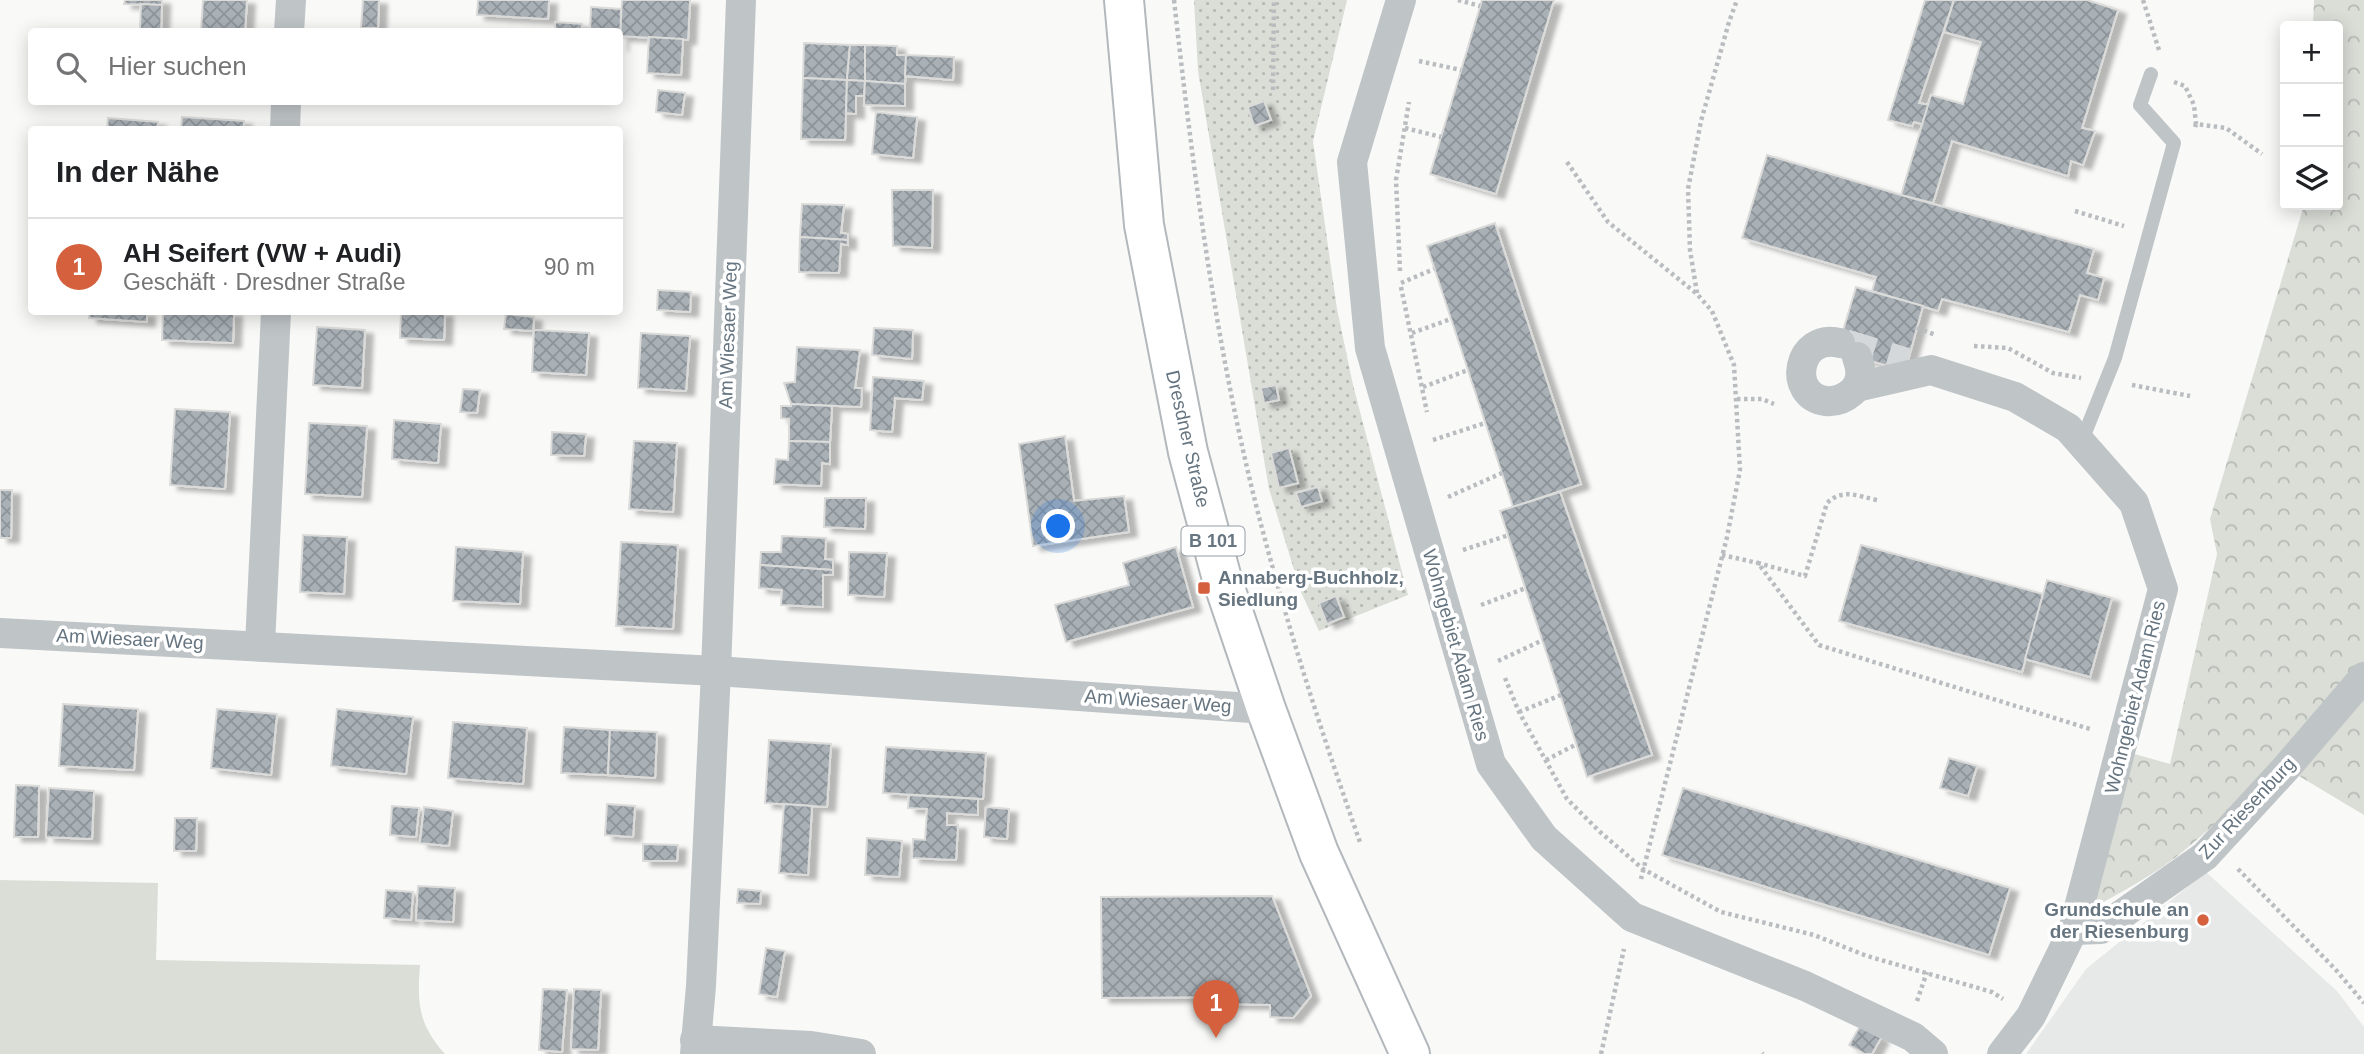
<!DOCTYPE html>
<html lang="de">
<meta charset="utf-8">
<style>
body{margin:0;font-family:Helvetica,sans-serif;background:#f2f2f2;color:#202124}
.controls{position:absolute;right:21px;top:21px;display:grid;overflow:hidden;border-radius:7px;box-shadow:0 4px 18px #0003}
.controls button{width:63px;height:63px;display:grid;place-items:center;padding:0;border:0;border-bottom:2px solid #e0e0e0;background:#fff;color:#202124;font:35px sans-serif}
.you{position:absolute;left:1059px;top:527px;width:24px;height:24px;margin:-18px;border:5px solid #fff;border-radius:50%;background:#1a73e8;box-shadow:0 0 0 10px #1a73e833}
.badge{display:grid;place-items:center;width:46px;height:46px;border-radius:50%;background:#d4603d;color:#fff;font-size:23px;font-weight:700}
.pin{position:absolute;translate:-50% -58px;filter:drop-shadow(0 2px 4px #0008)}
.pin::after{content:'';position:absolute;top:37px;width:24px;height:21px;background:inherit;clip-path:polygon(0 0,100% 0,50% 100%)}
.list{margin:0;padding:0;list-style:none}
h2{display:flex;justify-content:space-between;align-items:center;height:91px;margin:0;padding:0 28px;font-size:30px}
h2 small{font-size:23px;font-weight:400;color:#757577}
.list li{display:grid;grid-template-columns:46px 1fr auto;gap:21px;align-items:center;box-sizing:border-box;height:98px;padding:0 28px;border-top:2px solid #e0e0e0}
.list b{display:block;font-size:26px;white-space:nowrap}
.list p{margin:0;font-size:23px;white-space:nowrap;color:#757577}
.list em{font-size:23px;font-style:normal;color:#757577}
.icon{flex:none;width:38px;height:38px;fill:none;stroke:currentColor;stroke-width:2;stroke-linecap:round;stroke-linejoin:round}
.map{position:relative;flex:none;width:2364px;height:1054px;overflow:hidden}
.search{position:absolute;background:#fff;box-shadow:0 4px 18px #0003;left:28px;top:28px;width:595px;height:77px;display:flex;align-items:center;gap:18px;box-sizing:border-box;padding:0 24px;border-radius:7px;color:#757577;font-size:26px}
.panel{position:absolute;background:#fff;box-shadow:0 4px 18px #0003;left:28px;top:126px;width:595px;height:189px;border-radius:7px}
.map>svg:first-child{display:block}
</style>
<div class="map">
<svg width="2364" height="1054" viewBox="0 0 2364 1054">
<defs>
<pattern id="forest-crowns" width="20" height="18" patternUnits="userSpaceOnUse" patternTransform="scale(1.75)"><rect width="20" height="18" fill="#daded7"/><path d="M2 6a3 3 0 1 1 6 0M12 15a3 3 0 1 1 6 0" fill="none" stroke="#b5b9b4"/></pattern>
<pattern id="garden-dots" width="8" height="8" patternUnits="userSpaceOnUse" patternTransform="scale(1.75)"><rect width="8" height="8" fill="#daded7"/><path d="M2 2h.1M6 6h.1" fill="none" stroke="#b5b9b4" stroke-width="1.8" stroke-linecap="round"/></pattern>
<pattern id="building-cross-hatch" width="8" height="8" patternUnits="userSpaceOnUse" patternTransform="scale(1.75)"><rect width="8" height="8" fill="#a9b0b6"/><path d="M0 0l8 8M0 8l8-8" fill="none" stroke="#8d9499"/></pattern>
<filter id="shadow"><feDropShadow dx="8" dy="4.5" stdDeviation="2" flood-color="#0004"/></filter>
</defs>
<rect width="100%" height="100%" fill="#f9f9f8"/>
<!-- built -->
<path fill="#e7e8e8" d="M2206 872 2337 991 2364 1027V1054H2026L2086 969Z"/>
<!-- forest -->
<g fill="url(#forest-crowns)">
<path d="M2314 0H2364V664C2308 729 2252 794 2186 849 2158 873 2123 891 2091 909L2131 753 2170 764 2217 554 2210 519 2304 205H2338V26H2313Z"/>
<path d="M2364 690V815L2294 773Z"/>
</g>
<!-- garden -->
<path fill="url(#garden-dots)" d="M1194 0H1347L1313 141 1337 309 1353 385 1408 595 1319 631 1301 592 1269 489 1198 71Z"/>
<!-- pitch -->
<path fill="#daded7" d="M0 880 158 883 156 960 420 965C417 1003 418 1024 445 1054H0Z"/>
<!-- building -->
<g fill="url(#building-cross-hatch)" stroke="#dbdbda" stroke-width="2" filter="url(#shadow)">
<path d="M125 0H162V5L124 4Z"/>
<path d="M203 0H247L245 32 201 29Z"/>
<path d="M363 0H379L378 28H361Z"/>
<path d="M478 0H549L548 19 477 15Z"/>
<path d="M622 0H690L688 40 620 36Z"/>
<path d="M1482 0H1554L1496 194 1430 174Z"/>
<path d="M1925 0H1954L1919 103 1929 105 1922 124 1914 122 1912 126 1888 120Z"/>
<path d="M1954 0H2087L2118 10 2082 128 2095 131 2083 165 2071 161 2068 176 1952 141 1933 203 1901 195 1931 95 1963 104 1981 42 1944 32Z"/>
<path d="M141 4 162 5 161 32 140 30Z"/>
<path d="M591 7 621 9 620 47V32H590Z"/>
<path d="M555 22 582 24V32H555Z"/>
<path d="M649 37 683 39 681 75 647 73Z"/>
<path d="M804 43 850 45 847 80 803 78Z"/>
<path d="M850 45H865V81L847 80Z"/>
<path d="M865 45 897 46V55H906L905 84 865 81Z"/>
<path d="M906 55 954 57 953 80 905 76Z"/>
<path d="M803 78 847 80 845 140 801 139Z"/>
<path d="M847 80 865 81 864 96H856V114L846 113Z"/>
<path d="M865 81 905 84V106L864 105Z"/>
<path d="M658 90 685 93 682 115 656 112Z"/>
<path d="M1264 101 1271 120 1254 126 1248 107Z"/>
<path d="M876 112 917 117 913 158 872 154Z"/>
<path d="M182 117 244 121V130H181Z"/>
<path d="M108 118 158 122 157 130H107Z"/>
<path d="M1767 155 1901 195 2094 249 2087 273 2104 278 2098 300 2080 295 2069 332 1942 299 1938 311 1872 291 1876 277 1742 238Z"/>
<path d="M892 190H933L932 248 893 246Z"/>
<path d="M802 204 844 205 841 233 848 234V240L800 237Z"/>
<path d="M1495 223 1581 484 1513 507 1427 246Z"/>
<path d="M800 237 848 240V245L841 244 839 273 799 272Z"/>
<path d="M1856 287 1923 306 1905 371 1837 351Z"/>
<path d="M658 290 691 292 690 312 657 310Z"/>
<path d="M90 312H147V322L89 318Z"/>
<path d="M163 312H234L233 343 162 340Z"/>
<path d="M401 312H445L444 340 400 338Z"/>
<path d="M506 314 534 317 533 331 504 329Z"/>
<path d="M317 327 365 330 362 388 313 385Z"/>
<path d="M874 328 913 330 912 359 872 355Z"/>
<path d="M534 330 589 333 586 375 532 372Z"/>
<path d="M641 333 690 336 686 391 638 388Z"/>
<path d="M797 347 860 350 855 388H862L861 407 791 404 784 383 795 382Z"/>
<path d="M873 377 924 381 922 400 895 398 892 432 870 430Z"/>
<path d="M1276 385 1279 400 1264 403 1261 388Z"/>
<path d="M463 389 480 390 477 413 460 412Z"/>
<path d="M791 404 832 406 830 442 789 441V419L781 418V406H791Z"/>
<path d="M175 409 230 412 225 489 170 485Z"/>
<path d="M394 420 441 424 438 463 392 459Z"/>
<path d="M309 423 367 426 362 497 305 494Z"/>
<path d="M552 432 586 434 584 456 551 455Z"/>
<path d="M1065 436 1074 501 1124 496 1129 532 1033 546 1019 444Z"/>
<path d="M634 441 677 443 673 512 629 509Z"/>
<path d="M789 441 830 442V464L822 463 821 486 774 484 776 459 788 460Z"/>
<path d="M1289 448 1298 483 1279 488 1271 453Z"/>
<path d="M1318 487 1322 501 1301 507 1296 493Z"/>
<path d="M0 490H12L11 538H0Z"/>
<path d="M1560 492 1652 755 1587 777 1500 511Z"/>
<path d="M825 498H866L865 529 824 527Z"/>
<path d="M303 535 347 537 344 594 300 592Z"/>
<path d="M782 536 826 538 825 559 833 560V570L760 565 761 552H781Z"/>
<path d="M621 542 678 545 673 629 616 626Z"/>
<path d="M1861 545 2043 594 2022 672 1839 621Z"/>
<path d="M456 547 523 552 520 604 453 601Z"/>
<path d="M1176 547 1193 607 1066 642 1055 605 1129 585 1123 563Z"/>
<path d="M849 552 887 553 884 597 848 595Z"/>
<path d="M760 565 833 570V575H823V607L781 605 782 590 759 588Z"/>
<path d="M2047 580 2112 598 2090 677 2025 659Z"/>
<path d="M1336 596 1344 617 1327 624 1319 603Z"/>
<path d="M63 704 138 709 134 770 59 766Z"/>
<path d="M217 709 277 714 271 775 211 768Z"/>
<path d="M337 709 413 717 406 774 331 766Z"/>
<path d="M453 722 527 728 523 784 448 778Z"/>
<path d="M564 727 610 730 608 775 561 773Z"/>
<path d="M610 730 657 732 655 778 608 775Z"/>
<path d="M769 740 831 744 827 807 765 803Z"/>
<path d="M886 747 986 753 983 799 883 793Z"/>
<path d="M1949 758 1977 766 1968 796 1940 788Z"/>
<path d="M16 785 39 786 38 837H14Z"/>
<path d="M49 788 94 791 92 839 46 837Z"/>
<path d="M1683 788 2010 888 1989 955 1662 855Z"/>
<path d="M909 795 978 799V815L947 813V825H958L956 860 912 858 913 839 925 840 927 809 908 808Z"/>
<path d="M607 804 635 806 633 837 605 835Z"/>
<path d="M784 804 812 806 808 875 779 873Z"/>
<path d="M392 806 419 808 416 837 390 835Z"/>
<path d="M424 807 453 811 449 846 420 843Z"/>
<path d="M986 807 1009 809 1007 839 984 837Z"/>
<path d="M175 818H197L196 851H174Z"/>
<path d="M867 838 902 841 899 877 865 875Z"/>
<path d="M643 844 678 845 677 861H643Z"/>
<path d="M418 886 455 888 453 922 416 920Z"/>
<path d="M738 889 761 891 760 904 737 903Z"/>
<path d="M386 890 413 892 411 920 384 918Z"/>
<path d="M1272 896 1311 996 1293 1018 1270 1017V1005L1231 1004 1230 997 1102 998 1101 897Z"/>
<path d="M766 948 785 951 777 997 759 994Z"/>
<path d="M543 989 567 990 562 1052 539 1050Z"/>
<path d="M574 989 601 990 598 1050 571 1049Z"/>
<path d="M1860 1026 1881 1038 1872 1054H1865L1849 1045Z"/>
</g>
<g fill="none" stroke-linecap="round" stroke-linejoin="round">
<!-- minor-tunnel -->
<path stroke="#d4d8da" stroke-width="30" stroke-dasharray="30 15" stroke-linecap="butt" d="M1845 344 1907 363"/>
<!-- primary casing -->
<g stroke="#b3b8bc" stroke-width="42">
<path id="primary" d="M1124 0 1144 225 1188 452 1222 579 1266 709 1319 853 1410 1054"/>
</g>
<!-- path -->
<g stroke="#babdc0" stroke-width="4.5" stroke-dasharray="3.5 3.5" stroke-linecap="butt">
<path d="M1174 0C1194 178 1217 359 1263 532 1291 638 1325 743 1361 845"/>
<path d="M1458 0 1480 6"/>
<path d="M2143 0 2159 50"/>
<path d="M1419 61 1461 70"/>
<path d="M2174 82 2185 86 2194 105 2196 124"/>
<path d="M1273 90 1274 0"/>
<path d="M2195 127 2196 124 2226 128 2262 154"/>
<path d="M1405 128 1441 137"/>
<path d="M1567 162 1608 222 1697 294 1712 311 1734 365 1740 470 1727 537 1641 879"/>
<path d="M2075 211 2124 226"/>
<path d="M1400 271 1396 180 1409 102"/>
<path d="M1401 283 1434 269"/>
<path d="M1401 287 1427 412"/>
<path d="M1697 293 1690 250 1688 189 1701 121 1729 22 1737 0"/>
<path d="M1917 328 1936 335"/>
<path d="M1412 333 1451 319"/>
<path d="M1974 346 2008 348 2053 373 2081 378"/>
<path d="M2132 385 2190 396"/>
<path d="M1423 387 1468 370"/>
<path d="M1737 399H1762L1774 404"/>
<path d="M1433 440 1485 423"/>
<path d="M1448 497 1502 473"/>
<path d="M1877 500C1857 496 1843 488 1827 503L1805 576 1758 563 1819 645 2090 729"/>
<path d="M1463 550 1509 535"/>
<path d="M1722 555 1758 563"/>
<path d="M1481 605 1526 588"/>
<path d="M1498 661 1543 640"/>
<path d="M1505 678 1519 712 1567 799 1599 831 1643 869 1721 912 1814 935 1867 956 1992 992 2003 999"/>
<path d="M1519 712 1561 695"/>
<path d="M1546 760 1577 744"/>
<path d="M2238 869 2336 970 2364 1003"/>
<path d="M1917 1001 1927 972"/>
<path d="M1762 1053 1763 1054"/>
<path d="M1601 1054 1624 949"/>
</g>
<!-- service -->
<path stroke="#bfc4c7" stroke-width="14" d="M2081 443 2115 358 2174 143 2140 105 2151 74"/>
<!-- minor -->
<g stroke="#bfc4c7" stroke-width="30">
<path d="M1401 0 1352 162 1370 348 1491 764 1544 838 1632 917 1805 986 1913 1037 1933 1054"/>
<path d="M289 32 291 0"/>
<path d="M285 130 286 102"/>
<path d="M1840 343C1797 332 1786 396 1826 401 1836 402 1844 399 1852 392 1862 383 1862 370 1857 357"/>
<path d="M1857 387 1931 370 2015 397 2068 428 2134 503 2163 589 2073 930 2031 1016 2002 1054"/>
<path d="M0 633 716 671 1266 709"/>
<path d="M260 645 276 312"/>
<path d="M2073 930 2101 929 2205 856 2286 768 2364 677"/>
<path d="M695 1040 811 1046 861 1054"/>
<path d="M695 1054 701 986 716 671 741 0"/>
</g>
<!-- primary -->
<use href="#primary" stroke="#fff" stroke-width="38"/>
</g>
<!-- markers -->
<g fill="#d4603d" stroke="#fff" stroke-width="2.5">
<rect x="1197" y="581" width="14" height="14" rx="3.5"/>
<circle cx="2203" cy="920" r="7"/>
</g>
<g text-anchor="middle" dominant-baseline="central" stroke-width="7" stroke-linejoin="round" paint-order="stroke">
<!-- shield labels -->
<rect fill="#fff" stroke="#949ea6" stroke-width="2" x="1181.5" y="526.5" width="63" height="29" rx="5"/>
<g font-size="18" font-weight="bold" fill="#667580">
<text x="1213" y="541">B 101</text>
</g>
<!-- street labels -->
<g font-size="19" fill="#667580" stroke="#fff">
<text transform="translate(728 335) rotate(-88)">Am Wiesaer Weg</text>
<text transform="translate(1188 439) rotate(77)">Dresdner Straße</text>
<text transform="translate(130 639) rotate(3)">Am Wiesaer Weg</text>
<text transform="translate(1456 645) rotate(74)">Wohngebiet Adam Ries</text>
<text transform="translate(2135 697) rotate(-76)">Wohngebiet Adam Ries</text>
<text transform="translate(1158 701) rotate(4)">Am Wiesaer Weg</text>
<text transform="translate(2247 808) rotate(-47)">Zur Riesenburg</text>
</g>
<!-- poi labels -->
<g font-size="19" font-weight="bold" fill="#667580" stroke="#fff" text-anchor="start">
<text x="1218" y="577">Annaberg-Buchholz,<tspan x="1218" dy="22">Siedlung</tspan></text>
<text x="2189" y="909" text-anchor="end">Grundschule an<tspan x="2189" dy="22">der Riesenburg</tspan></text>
</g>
</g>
</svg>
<div class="controls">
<button>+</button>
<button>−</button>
<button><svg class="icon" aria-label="layers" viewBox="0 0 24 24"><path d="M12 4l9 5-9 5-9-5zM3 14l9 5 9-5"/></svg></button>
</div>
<div class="you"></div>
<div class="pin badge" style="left:1216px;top:1038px">1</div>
<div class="search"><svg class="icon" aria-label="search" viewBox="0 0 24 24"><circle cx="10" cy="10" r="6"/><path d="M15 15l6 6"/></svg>Hier suchen</div>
<section class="panel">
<h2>In der Nähe<small></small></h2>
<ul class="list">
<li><span class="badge">1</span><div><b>AH Seifert (VW + Audi)</b><p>Geschäft · Dresdner Straße</p></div><em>90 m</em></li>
</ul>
</section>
</div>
